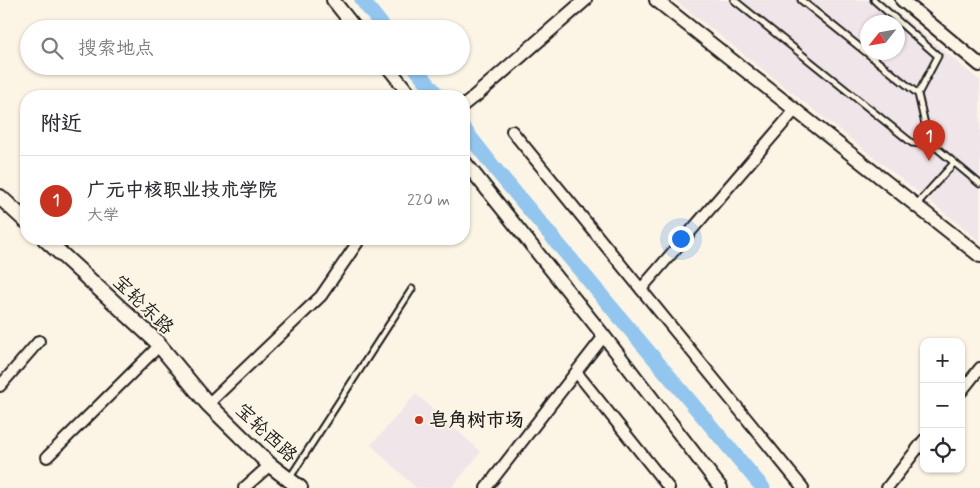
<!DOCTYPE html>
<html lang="zh">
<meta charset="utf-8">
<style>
body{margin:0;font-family:Mynerve,"LXGW WenKai TC",sans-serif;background:#f2f2f3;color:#2b2b33}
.controls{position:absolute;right:15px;bottom:15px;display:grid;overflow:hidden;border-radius:10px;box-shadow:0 1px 4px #0004}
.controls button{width:45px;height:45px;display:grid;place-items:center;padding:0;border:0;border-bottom:1px solid #e1e1e2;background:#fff;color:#2b2b33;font:25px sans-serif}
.compass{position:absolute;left:860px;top:15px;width:45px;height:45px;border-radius:50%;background:#fff;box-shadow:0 1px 4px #0004;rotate:239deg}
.you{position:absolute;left:680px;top:238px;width:18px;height:18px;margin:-12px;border:4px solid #fff;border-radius:50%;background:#1a73e8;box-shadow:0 0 0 8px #1a73e833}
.badge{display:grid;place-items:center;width:32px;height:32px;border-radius:50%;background:#c8321e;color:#fff;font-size:16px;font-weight:700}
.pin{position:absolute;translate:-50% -41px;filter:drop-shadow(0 1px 2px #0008)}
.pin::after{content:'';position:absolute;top:26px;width:18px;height:15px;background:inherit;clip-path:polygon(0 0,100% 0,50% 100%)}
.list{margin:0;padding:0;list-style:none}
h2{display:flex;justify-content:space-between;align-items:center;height:65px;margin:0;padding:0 20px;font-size:21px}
h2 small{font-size:16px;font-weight:400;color:#7c7c81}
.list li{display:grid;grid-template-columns:32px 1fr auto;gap:15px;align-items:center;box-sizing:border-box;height:90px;padding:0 20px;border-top:1px solid #e1e1e2}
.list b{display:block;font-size:19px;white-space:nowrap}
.list p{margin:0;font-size:16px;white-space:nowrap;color:#7c7c81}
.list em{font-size:16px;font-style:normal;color:#7c7c81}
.icon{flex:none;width:28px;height:28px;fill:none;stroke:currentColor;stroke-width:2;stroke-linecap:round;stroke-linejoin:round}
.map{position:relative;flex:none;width:980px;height:488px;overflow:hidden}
.search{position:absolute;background:#fff;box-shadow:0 1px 4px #0004;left:20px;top:20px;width:450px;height:55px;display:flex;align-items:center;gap:12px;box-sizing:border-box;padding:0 18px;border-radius:28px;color:#7c7c81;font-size:19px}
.panel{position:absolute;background:#fff;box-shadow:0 1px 4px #0004;left:20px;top:90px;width:450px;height:155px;border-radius:20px}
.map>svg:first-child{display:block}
</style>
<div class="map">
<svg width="980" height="488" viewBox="0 0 980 488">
<rect width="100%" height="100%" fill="#fcf5e5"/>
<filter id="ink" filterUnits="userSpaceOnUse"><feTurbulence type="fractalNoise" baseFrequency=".02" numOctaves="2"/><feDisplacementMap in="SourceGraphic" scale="10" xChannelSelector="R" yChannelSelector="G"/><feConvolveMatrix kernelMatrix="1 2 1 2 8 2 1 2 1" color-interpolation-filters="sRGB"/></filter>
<g filter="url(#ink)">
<!-- built -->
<g fill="#f0e5e8" fill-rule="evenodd">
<path d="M675 0H883L980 81V241ZM868 22H898V52H868Z"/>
<path d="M416 394 481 452 451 488H416L371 445Z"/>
</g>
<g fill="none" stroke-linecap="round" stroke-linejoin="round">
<!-- river -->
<g stroke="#92c6ef" stroke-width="15">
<path d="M362 0 385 29"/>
<path d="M414 66 438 96"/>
<path d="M464 129 496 170 763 488"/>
</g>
<!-- service casing -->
<g stroke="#1c1c1c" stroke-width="9">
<g id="service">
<path d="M734 0 912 143 933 145"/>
<path d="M801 0 918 94 927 133 933 145 980 184"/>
<path d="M874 0 938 56 918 94"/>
<path d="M916 205 954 163"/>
<path d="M289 479 412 289"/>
</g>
</g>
<!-- minor casing -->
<g stroke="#1c1c1c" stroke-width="14">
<g id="minor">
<path d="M464 105 474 97"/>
<path d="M512 131 803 488"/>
<path d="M641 289 795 110"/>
<path d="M577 373 669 488"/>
<path d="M0 386 39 341"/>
<path d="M961 392 980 368"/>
<path d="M208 404 321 296 360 239"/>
<path d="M47 457 159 346"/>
<path d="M244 488 270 465"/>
<path d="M486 488 604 336"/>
<path d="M887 488 924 440"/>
</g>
</g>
<!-- tertiary casing -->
<g stroke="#1c1c1c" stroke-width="16">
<g id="tertiary">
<path d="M333 0 356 29"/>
<path d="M656 0 980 256"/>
<path d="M902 0 980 65"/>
<path d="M387 66 411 96"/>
<path d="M474 97 585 0"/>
<path d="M464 161 604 336 721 488"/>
</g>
</g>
<!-- secondary casing -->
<g stroke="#1c1c1c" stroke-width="18">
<g id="secondary">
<path d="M0 197 26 221"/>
<path d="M45 239 155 340 208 404 270 465 300 488"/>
</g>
</g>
<!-- service -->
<use href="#service" stroke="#fcf5e5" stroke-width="5"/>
<!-- minor -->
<use href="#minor" stroke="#fcf5e5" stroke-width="10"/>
<!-- tertiary -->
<use href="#tertiary" stroke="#fcf5e5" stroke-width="12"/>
<!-- secondary -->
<use href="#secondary" stroke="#fcf5e5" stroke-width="14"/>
</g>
</g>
<!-- markers -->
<circle fill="#c8321e" stroke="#fcf5e5" stroke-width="2" cx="419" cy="420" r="5"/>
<g text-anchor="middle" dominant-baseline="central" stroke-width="4" stroke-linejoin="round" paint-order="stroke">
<!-- street labels -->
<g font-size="19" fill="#1c1c1c" stroke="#fcf5e5">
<text transform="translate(143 305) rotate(44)">宝轮东路</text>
<text transform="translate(266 433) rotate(43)">宝轮西路</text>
</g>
<!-- poi labels -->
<g font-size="19" font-weight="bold" fill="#1c1c1c" stroke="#fcf5e5" text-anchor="start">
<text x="429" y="420">皂角树市场</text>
</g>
</g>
</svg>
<div class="controls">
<button>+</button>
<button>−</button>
<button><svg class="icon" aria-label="locate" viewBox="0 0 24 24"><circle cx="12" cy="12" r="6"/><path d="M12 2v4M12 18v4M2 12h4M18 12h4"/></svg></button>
</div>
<svg class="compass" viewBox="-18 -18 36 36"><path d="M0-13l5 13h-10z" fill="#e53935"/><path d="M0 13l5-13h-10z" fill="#7c7c81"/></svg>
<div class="you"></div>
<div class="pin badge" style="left:929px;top:161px">1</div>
<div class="search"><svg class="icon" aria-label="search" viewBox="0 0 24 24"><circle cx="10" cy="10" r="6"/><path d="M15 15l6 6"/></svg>搜索地点</div>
<section class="panel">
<h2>附近<small></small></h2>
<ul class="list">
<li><span class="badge">1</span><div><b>广元中核职业技术学院</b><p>大学</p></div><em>220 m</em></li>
</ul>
</section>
</div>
